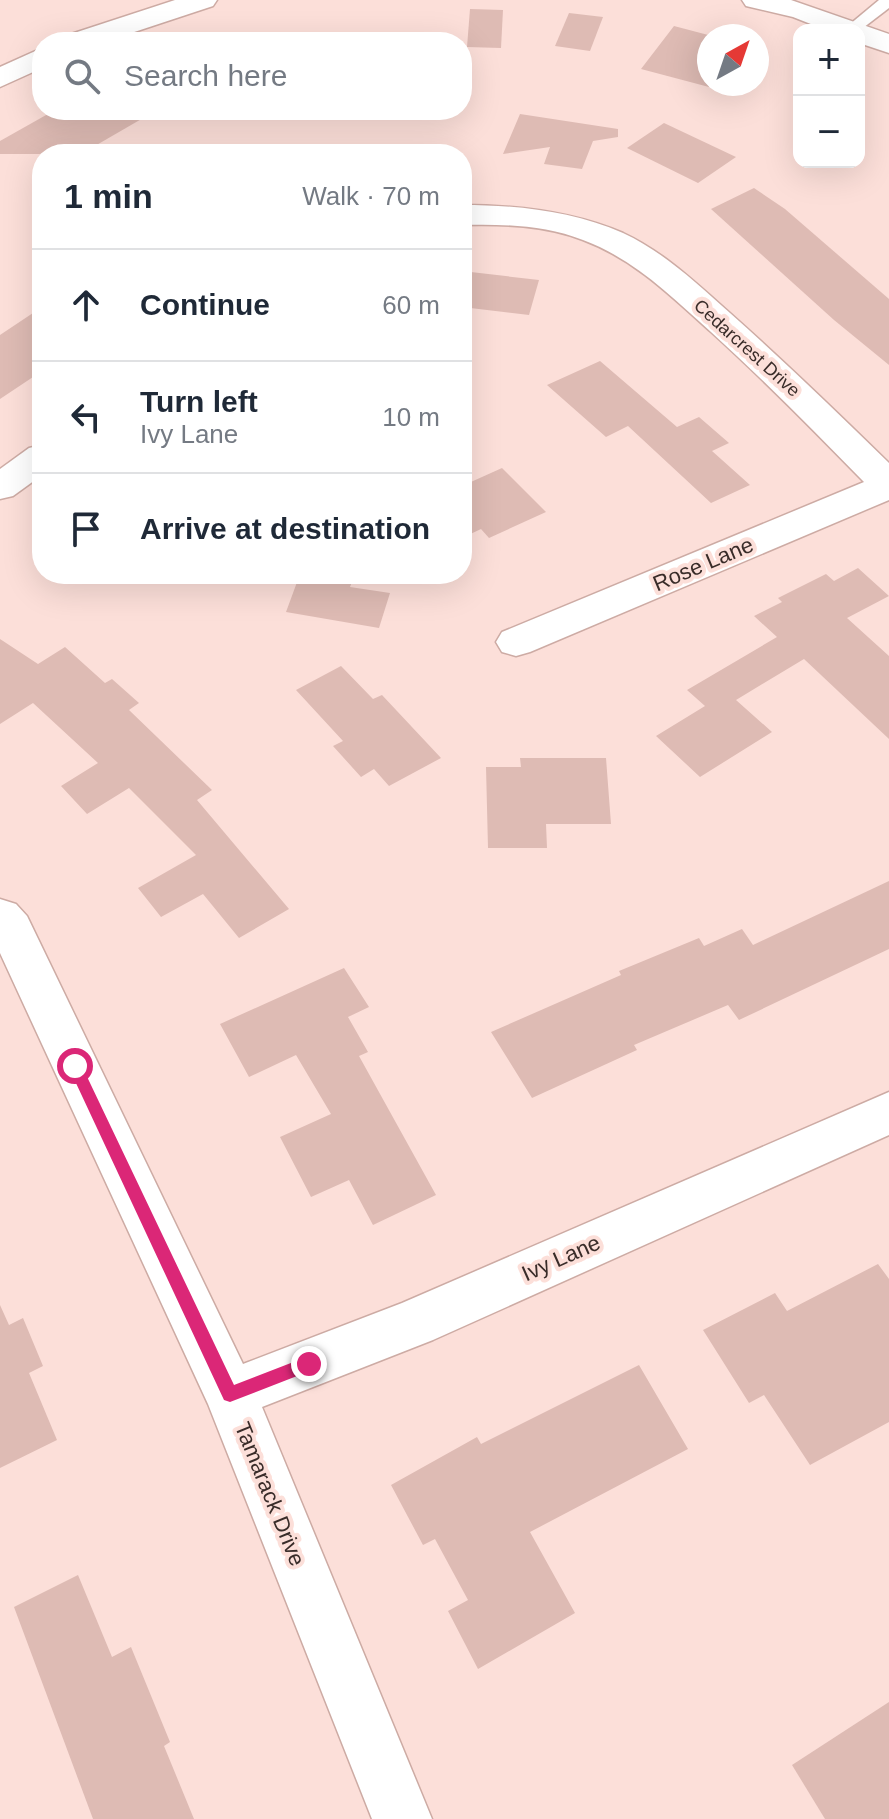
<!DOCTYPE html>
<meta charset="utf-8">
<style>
body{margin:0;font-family:Arial,sans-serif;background:#f6f6f7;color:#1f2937}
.controls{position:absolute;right:24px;top:24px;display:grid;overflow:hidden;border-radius:16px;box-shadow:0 8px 32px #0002}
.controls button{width:72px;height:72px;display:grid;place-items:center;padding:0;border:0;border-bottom:2px solid #e0e1e3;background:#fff;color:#1f2937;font:40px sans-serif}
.compass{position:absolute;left:697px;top:24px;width:72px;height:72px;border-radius:50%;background:#fff;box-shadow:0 8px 32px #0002;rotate:40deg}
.stop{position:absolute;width:24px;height:24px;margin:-18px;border:6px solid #db2777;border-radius:50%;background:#fff}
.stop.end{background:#db2777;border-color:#fff;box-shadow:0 2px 8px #0008}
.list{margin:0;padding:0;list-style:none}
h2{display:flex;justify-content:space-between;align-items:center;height:104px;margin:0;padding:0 32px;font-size:34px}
h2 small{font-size:26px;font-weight:400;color:#747a83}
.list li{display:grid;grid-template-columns:52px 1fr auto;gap:24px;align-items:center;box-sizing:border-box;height:112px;padding:0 32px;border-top:2px solid #e0e1e3}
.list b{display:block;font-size:30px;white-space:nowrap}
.list p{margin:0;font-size:26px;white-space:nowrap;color:#747a83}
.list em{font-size:26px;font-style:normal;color:#747a83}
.icon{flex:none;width:44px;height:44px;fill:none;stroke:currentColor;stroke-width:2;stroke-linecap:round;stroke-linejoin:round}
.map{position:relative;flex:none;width:889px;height:1819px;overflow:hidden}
.search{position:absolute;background:#fff;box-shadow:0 8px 32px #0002;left:32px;top:32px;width:440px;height:88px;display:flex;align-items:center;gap:20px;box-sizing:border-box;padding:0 28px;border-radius:32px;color:#747a83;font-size:30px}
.panel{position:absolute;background:#fff;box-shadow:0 8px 32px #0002;left:32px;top:144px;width:440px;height:440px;border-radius:32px}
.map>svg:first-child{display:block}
</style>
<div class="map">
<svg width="889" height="1819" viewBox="0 0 889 1819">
<rect width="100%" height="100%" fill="#fcdfd9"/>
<!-- building -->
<g fill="#debbb4">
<path d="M470 9 503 10 501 48 467 47Z"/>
<path d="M569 13 603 17 590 51 555 46Z"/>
<path d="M674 26 712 36H709V87L641 69Z"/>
<path d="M55 110H157L81 154H0V141Z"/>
<path d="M520 114 618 129V137L593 141 582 169 544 164 550 147 503 154Z"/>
<path d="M664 123 736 157 698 183 627 148Z"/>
<path d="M754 188 785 209 889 299V365L834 320 711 209Z"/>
<path d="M462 271 539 280 529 315 462 307Z"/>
<path d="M42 307V371L0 399V335Z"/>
<path d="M600 361 677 427 699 417 729 443 712 451 750 485 711 503 628 426 606 437 547 385Z"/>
<path d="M502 468 546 512 489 538 481 529 462 538V486Z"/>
<path d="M858 568 889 596 847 618 889 656V739L804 659 736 700 772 732 700 777 656 736 705 706 687 690 777 637 754 616 782 602 778 598 826 574 834 581Z"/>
<path d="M300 574H355L350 587 390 593 379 628 286 612Z"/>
<path d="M0 639 38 664 65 647 105 683 112 679 139 703 129 710 212 790 197 800 289 909 239 938 203 894 161 917 138 888 196 855 129 788 87 814 61 786 98 763 33 703 0 724Z"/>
<path d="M341 666 373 699 382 695 441 758 389 786 374 769 361 777 333 746 343 741 296 690Z"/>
<path d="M520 758H606L611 824H546L547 848H488L486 767H521Z"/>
<path d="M889 881V949L739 1020 728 1005 634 1045 637 1050 532 1098 491 1032 621 975 619 971 699 938 704 946 742 929 753 945Z"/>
<path d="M344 968 369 1007 348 1017 368 1052 359 1056 436 1195 373 1225 349 1180 311 1197 280 1137 331 1114 296 1055 249 1077 220 1024Z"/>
<path d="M878 1264 889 1279V1422L810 1465 764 1395 749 1403 703 1330 775 1293 787 1311Z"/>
<path d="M0 1305 9 1325 23 1318 43 1366 29 1373 57 1440 0 1468Z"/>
<path d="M639 1365 688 1449 530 1532 575 1613 478 1669 448 1611 468 1600 435 1539 423 1545 391 1485 477 1437 481 1444Z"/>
<path d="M78 1575 112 1657 131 1647 170 1742 164 1746 194 1819H93L14 1607Z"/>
<path d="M889 1702V1819H825L792 1765Z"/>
</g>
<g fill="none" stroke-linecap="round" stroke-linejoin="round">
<!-- lane casing -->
<g stroke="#cdaba4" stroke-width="3">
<path id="lane" d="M879 0H889V8L859 31 843 30Z"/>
</g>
<!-- street casing -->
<g stroke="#cdaba4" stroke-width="3">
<g id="street">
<path d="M175 0H217L213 6 104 42H61L65 36Z"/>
<path d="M742 0H791L889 34V53L859 43V30H826L793 17 746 6Z"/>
<path d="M42 48V68L0 87V67Z"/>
<path d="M462 205C517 205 572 211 623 233 664 252 696 283 730 313 784 361 837 412 889 463V500L530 652 516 656 502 652 496 642 502 632 864 482C814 431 764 380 711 332 671 296 634 259 583 240 544 225 503 224 462 225Z"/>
<path d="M42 445V475L13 496 0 499V469L29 448Z"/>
<path d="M0 899 16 904 27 916 243 1364 402 1303 889 1092V1135L433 1340 262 1407 432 1819H372L208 1404 0 953Z"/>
</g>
</g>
<!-- lane -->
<use href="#lane" fill="#fff" fill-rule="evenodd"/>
<!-- street -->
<use href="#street" fill="#fff" fill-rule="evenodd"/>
</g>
<!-- route -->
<path fill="#db2777" d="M75 1060 80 1062 234 1385 309 1356 317 1364 315 1369 230 1402 224 1400 68 1066Z"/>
<g text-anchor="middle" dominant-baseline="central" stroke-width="8" stroke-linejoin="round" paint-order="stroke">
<!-- far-street labels -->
<g font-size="18" fill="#392c29" stroke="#fcdfd9">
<text transform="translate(747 348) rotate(42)">Cedarcrest Drive</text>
</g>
<!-- street labels -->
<g font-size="22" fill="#392c29" stroke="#fcdfd9">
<text transform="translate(703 564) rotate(-23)">Rose Lane</text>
<text transform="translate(561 1258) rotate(-24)">Ivy Lane</text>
<text transform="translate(270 1494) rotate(68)">Tamarack Drive</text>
</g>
</g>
</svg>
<div class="controls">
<button>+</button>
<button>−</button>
</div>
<svg class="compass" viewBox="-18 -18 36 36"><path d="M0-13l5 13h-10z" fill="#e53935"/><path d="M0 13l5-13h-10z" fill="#747a83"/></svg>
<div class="stop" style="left:75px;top:1066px"></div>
<div class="stop end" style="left:309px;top:1364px"></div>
<div class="search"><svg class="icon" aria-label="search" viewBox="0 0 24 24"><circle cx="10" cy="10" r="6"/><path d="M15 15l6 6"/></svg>Search here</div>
<section class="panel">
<h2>1 min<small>Walk · 70 m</small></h2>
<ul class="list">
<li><svg class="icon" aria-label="ahead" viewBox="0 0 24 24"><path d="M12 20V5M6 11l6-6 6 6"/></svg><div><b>Continue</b></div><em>60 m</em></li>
<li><svg class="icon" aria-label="left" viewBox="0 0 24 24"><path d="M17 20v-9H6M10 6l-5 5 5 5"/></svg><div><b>Turn left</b><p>Ivy Lane</p></div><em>10 m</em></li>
<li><svg class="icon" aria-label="arrive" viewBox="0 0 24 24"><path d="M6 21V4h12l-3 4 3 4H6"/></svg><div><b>Arrive at destination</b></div></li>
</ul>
</section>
</div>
